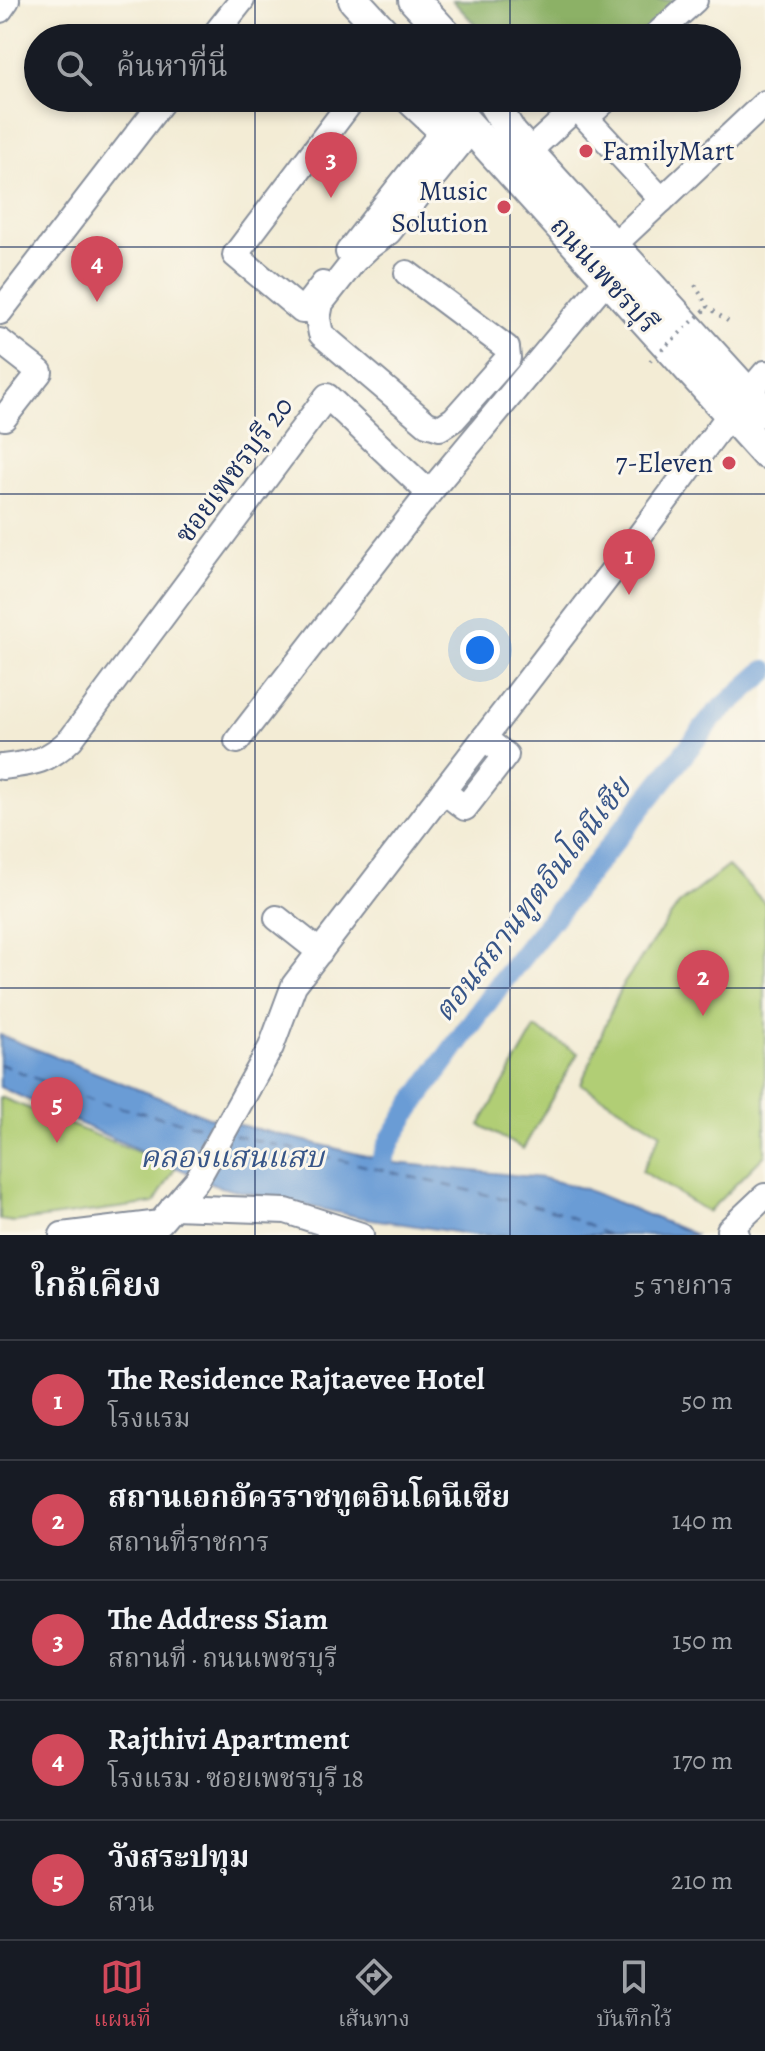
<!DOCTYPE html>
<html lang="th">
<meta charset="utf-8">
<style>
body{margin:0;font-family:Alegreya,"Noto Serif Thai",serif;background:#242831;color:#f1f3f6}
.you{position:absolute;left:480px;top:650px;width:28px;height:28px;margin:-20px;border:6px solid #fff;border-radius:50%;background:#1a73e8;box-shadow:0 0 0 12px #1a73e833}
.badge{display:grid;place-items:center;width:52px;height:52px;border-radius:50%;background:#d1495b;color:#fff;font-size:26px;font-weight:700}
.pin{position:absolute;translate:-50% -66px;filter:drop-shadow(0 2px 4px #0008)}
.pin::after{content:'';position:absolute;top:42px;width:28px;height:24px;background:inherit;clip-path:polygon(0 0,100% 0,50% 100%)}
.list{margin:0;padding:0;list-style:none}
h2{display:flex;justify-content:space-between;align-items:center;height:104px;margin:0;padding:0 32px;font-size:34px}
h2 small{font-size:26px;font-weight:400;color:#9ea1a6}
.list li{display:grid;grid-template-columns:52px 1fr auto;gap:24px;align-items:center;box-sizing:border-box;height:120px;padding:0 32px;border-top:2px solid #363941}
.list b{display:block;font-size:30px;white-space:nowrap}
.list p{margin:0;font-size:26px;white-space:nowrap;color:#9ea1a6}
.list em{font-size:26px;font-style:normal;color:#9ea1a6}
.icon{flex:none;width:44px;height:44px;fill:none;stroke:currentColor;stroke-width:2;stroke-linecap:round;stroke-linejoin:round}
.map{position:relative;flex:none;width:765px;height:1235px;overflow:hidden}
.search{position:absolute;background:#171b24;box-shadow:0 4px 12px #0003;left:24px;right:24px;top:24px;height:88px;display:flex;align-items:center;gap:20px;box-sizing:border-box;padding:0 28px;border-radius:44px;color:#9ea1a6;font-size:30px}
.sheet{height:704px;background:#171b24}
nav{display:flex;justify-content:space-around;align-items:center;box-sizing:border-box;height:112px;border-top:2px solid #363941;background:#171b24;font-size:22px;color:#9ea1a6}
nav a{display:grid;justify-items:center;gap:4px}
nav .on{color:#d1495b}
.map>svg:first-child{display:block}
</style>
<div class="map">
<svg width="765" height="1235" viewBox="0 0 765 1235">
<rect width="100%" height="100%" fill="#fbf7ec"/>
<filter id="ink" filterUnits="userSpaceOnUse"><feTurbulence type="fractalNoise" baseFrequency=".0125" numOctaves="2"/><feDisplacementMap in="SourceGraphic" scale="16" xChannelSelector="R" yChannelSelector="G"/><feConvolveMatrix kernelMatrix="1 2 1 2 8 2 1 2 1" color-interpolation-filters="sRGB"/></filter>
<filter id="wash" filterUnits="userSpaceOnUse"><feTurbulence type="fractalNoise" baseFrequency=".006" numOctaves="4" result="noise"/><feDisplacementMap in="SourceGraphic" scale="32" xChannelSelector="R" yChannelSelector="G"/><feGaussianBlur stdDeviation="1.8" result="paint"/><feColorMatrix in="noise" values="0 0 0 0 0 0 0 0 0 0 0 0 0 0 0 0 0 1.4 0 .05"/><feComposite in="paint" operator="in"/></filter>
<g filter="url(#wash)">
<rect width="100%" height="100%" fill="#f3ecd5"/>
<!-- green -->
<g fill="#b1ce75" stroke="#667e6a" stroke-width="2">
<path d="M728 866 765 903V1155L708 1212 642 1171 661 1133 581 1084 620 989 679 904Z"/>
<path d="M535 1028 578 1053 523 1149 480 1125Z"/>
<path d="M0 1097 176 1167 154 1203 14 1222 0 1220Z"/>
</g>
<!-- forest -->
<path fill="#8cb166" stroke="#547062" stroke-width="2" d="M452 0H680L638 38H488Z"/>
<!-- water -->
<path fill="#6b9cd5" stroke="#43669a" stroke-width="2" d="M0 1035 211 1118 395 1163 542 1178 585 1189 696 1235H474L359 1217 220 1187 0 1087Z"/>
<g fill="none" stroke-linecap="round" stroke-linejoin="round">
<!-- canal -->
<path stroke="#6b9cd5" stroke-width="22" d="M372 1184 391 1139 411 1107 500 984 714 716 765 671"/>
<!-- ferry -->
<g stroke="#375588" stroke-width="2" stroke-dasharray="10 8" stroke-linecap="butt">
<path d="M0 1064 92 1101 212 1129"/>
<path d="M234 1135 560 1212 608 1235"/>
</g>
</g>
</g>
<g filter="url(#ink)">
<g fill="none" stroke-linecap="round" stroke-linejoin="round">
<!-- minor casing -->
<g stroke="#878e9a" stroke-width="28">
<g id="minor">
<path d="M0 10 7 0"/>
<path d="M212 38 242 0"/>
<path d="M653 38 695 0"/>
<path d="M405 98 440 131"/>
<path d="M608 98 586 118 662 200"/>
<path d="M528 152 587 98"/>
<path d="M615 244 765 103"/>
<path d="M348 252 457 113"/>
<path d="M407 273 507 348 508 358 501 366 454 419 440 428 427 424 321 334 318 319 321 303 354 261 370 246 389 232 472 129"/>
<path d="M323 284 302 311 235 255 354 98"/>
<path d="M0 312 165 98"/>
<path d="M0 341 40 372 4 418"/>
<path d="M748 393 765 373"/>
<path d="M237 741 429 493 607 279"/>
<path d="M2 767C34 763 47 762 71 739L327 396 429 493"/>
<path d="M443 791 465 808 506 755 484 738"/>
<path d="M277 918 320 952"/>
<path d="M173 1207 286 1211 361 1235"/>
<path d="M62 1235 160 1223 197 1180 271 1047 294 985 640 535 730 414"/>
<path d="M737 1235 729 1230 765 1196"/>
</g>
</g>
<!-- major casing -->
<g stroke="#878e9a" stroke-width="34">
<g id="major">
<path d="M354 0 389 38"/>
<path d="M414 0 449 38"/>
<path d="M444 98 765 453"/>
<path d="M490 98 512 134 765 412"/>
</g>
</g>
<!-- path -->
<path stroke="#878e9a" stroke-width="4" stroke-dasharray="2 6" stroke-linecap="butt" d="M695 285 708 307 729 322"/>
<!-- minor -->
<use href="#minor" stroke="#fff" stroke-width="24"/>
<!-- major -->
<use href="#major" stroke="#fff" stroke-width="30"/>
<!-- path-bridge -->
<path stroke="#878e9a" stroke-width="4" stroke-dasharray="2 6" stroke-linecap="butt" d="M650 361 708 307"/>
</g>
</g>
<!-- grid -->
<path fill="none" stroke="#1b2f5e" stroke-width="2" stroke-opacity="0.55" d="M255 0V38M510 0V38M255 98V1235M510 98V1235M0 247H765M0 494H765M0 741H765M0 988H765"/>
<!-- markers -->
<g fill="#d1495b" stroke="#fbf7ec" stroke-width="3">
<circle cx="586" cy="151" r="8"/>
<circle cx="504" cy="207" r="8"/>
<circle cx="729" cy="463" r="8"/>
</g>
<g text-anchor="middle" dominant-baseline="central" stroke-width="6" stroke-linejoin="round" paint-order="stroke">
<!-- poi labels -->
<g font-size="28" fill="#1b2f5e" stroke="#fbf7ec" text-anchor="end">
<text x="602" y="151" text-anchor="start">FamilyMart</text>
<text x="488" y="191">Music<tspan x="488" dy="32">Solution</tspan></text>
<text x="713" y="463">7-Eleven</text>
</g>
<!-- street labels -->
<g font-size="28" fill="#1b2f5e" stroke="#fbf7ec">
<text transform="translate(604 275) rotate(48)">ถนนเพชรบุรี</text>
<text transform="translate(234 470) rotate(-53)">ซอยเพชรบุรี 20</text>
</g>
<!-- water labels -->
<g font-size="30" font-style="italic" fill="#375588" stroke="#fbf7ec">
<text transform="translate(532 899) rotate(-52)">ตอนสถานทูตอินโดนีเซีย</text>
<text x="232" y="1157">คลองแสนแสบ</text>
</g>
</g>
</svg>
<div class="you"></div>
<div class="pin badge" style="left:629px;top:595px">1</div>
<div class="pin badge" style="left:703px;top:1016px">2</div>
<div class="pin badge" style="left:331px;top:198px">3</div>
<div class="pin badge" style="left:97px;top:302px">4</div>
<div class="pin badge" style="left:57px;top:1143px">5</div>
<div class="search"><svg class="icon" aria-label="search" viewBox="0 0 24 24"><circle cx="10" cy="10" r="6"/><path d="M15 15l6 6"/></svg>ค้นหาที่นี่</div>
</div>
<section class="sheet">
<h2>ใกล้เคียง<small>5 รายการ</small></h2>
<ul class="list">
<li><span class="badge">1</span><div><b>The Residence Rajtaevee Hotel</b><p>โรงแรม</p></div><em>50 m</em></li>
<li><span class="badge">2</span><div><b>สถานเอกอัครราชทูตอินโดนีเซีย</b><p>สถานที่ราชการ</p></div><em>140 m</em></li>
<li><span class="badge">3</span><div><b>The Address Siam</b><p>สถานที่ · ถนนเพชรบุรี</p></div><em>150 m</em></li>
<li><span class="badge">4</span><div><b>Rajthivi Apartment</b><p>โรงแรม · ซอยเพชรบุรี 18</p></div><em>170 m</em></li>
<li><span class="badge">5</span><div><b>วังสระปทุม</b><p>สวน</p></div><em>210 m</em></li>
</ul>
</section>
<nav>
<a class="on"><svg class="icon" aria-label="map" viewBox="0 0 24 24"><path d="M3 6l6-2 6 2 6-2v14l-6 2-6-2-6 2zM9 4v14M15 6v14"/></svg>แผนที่</a>
<a><svg class="icon" aria-label="directions" viewBox="0 0 24 24"><path d="M12 3l9 9-9 9-9-9zM9 14v-3h6M13 9l2 2-2 2"/></svg>เส้นทาง</a>
<a><svg class="icon" aria-label="saved" viewBox="0 0 24 24"><path d="M7 4h10v16l-5-4-5 4z"/></svg>บันทึกไว้</a>
</nav>
